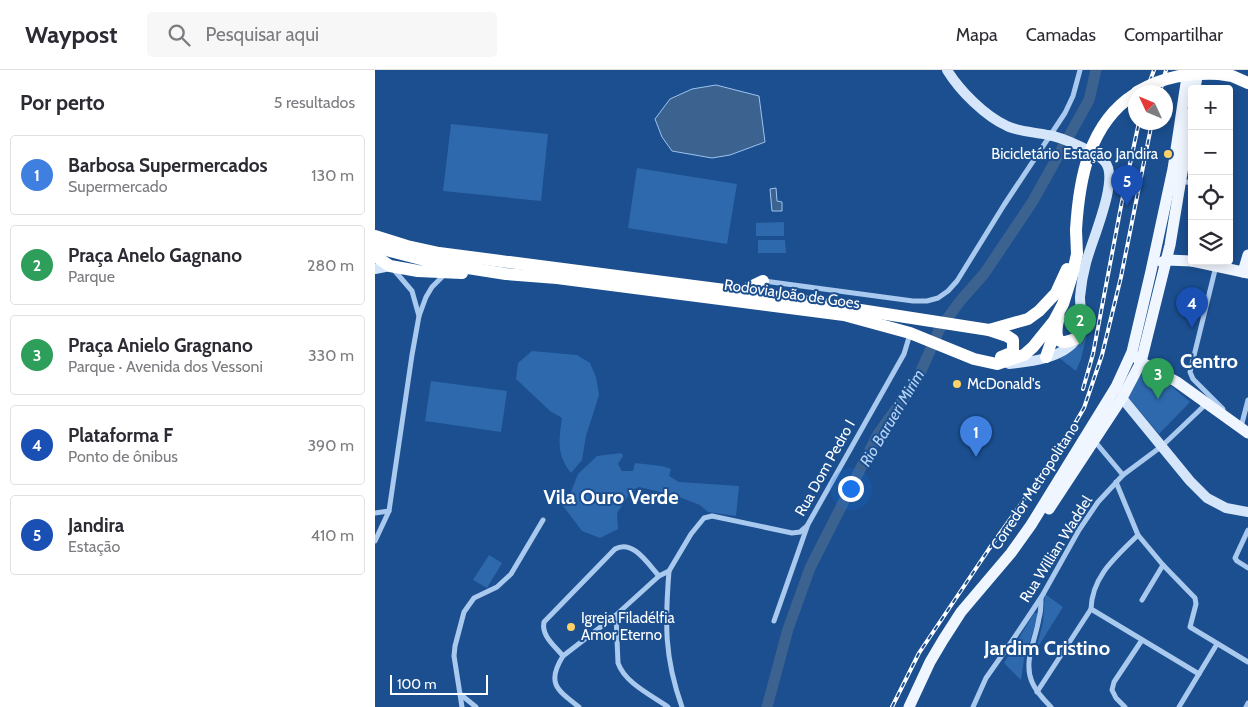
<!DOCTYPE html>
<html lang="pt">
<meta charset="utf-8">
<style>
body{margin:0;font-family:Cabin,sans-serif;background:#f7f7f7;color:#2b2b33}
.controls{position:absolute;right:15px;top:15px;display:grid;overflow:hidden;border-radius:5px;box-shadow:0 2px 12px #0003}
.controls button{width:45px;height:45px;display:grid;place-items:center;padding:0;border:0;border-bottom:1px solid #e1e1e2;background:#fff;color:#2b2b33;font:25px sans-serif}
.compass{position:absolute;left:753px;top:15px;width:45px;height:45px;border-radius:50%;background:#fff;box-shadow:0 2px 12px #0003;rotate:314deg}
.scale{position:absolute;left:15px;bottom:12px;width:98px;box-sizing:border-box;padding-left:5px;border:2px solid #fff;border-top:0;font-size:14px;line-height:18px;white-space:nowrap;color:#fff;-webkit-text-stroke:4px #1b4f8f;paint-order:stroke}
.you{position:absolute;left:475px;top:418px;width:18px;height:18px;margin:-12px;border:4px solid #fff;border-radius:50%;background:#1a73e8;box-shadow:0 0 0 8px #1a73e833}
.badge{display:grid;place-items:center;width:32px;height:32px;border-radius:50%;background:#7c3aed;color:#fff;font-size:16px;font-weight:700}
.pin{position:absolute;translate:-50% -41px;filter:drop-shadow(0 1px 2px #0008)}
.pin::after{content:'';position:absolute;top:26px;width:18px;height:15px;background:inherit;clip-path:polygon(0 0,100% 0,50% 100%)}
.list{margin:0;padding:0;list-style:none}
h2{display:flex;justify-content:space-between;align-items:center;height:65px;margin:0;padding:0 20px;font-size:21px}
h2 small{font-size:16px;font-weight:400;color:#7c7c81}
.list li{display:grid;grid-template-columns:32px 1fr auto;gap:15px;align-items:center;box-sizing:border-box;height:80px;margin:0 10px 10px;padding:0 10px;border:1px solid #e1e1e2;border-radius:5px}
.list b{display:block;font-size:19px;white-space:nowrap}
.list p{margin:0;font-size:16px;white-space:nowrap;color:#7c7c81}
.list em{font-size:16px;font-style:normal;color:#7c7c81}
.icon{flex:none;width:28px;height:28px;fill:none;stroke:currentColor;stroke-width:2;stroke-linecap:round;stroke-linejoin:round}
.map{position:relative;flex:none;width:873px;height:637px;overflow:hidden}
header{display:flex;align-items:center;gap:30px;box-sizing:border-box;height:70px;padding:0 25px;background:#fff;border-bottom:1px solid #e1e1e2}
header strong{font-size:24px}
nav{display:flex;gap:28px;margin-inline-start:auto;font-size:18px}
.search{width:350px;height:45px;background:#f7f7f7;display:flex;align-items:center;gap:12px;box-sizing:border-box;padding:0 18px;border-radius:5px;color:#7c7c81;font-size:19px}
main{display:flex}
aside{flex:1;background:#fff}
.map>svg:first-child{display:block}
</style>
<header>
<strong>Waypost</strong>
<div class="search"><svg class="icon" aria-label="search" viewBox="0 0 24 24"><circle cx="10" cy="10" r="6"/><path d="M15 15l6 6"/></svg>Pesquisar aqui</div>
<nav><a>Mapa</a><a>Camadas</a><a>Compartilhar</a></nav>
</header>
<main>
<aside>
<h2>Por perto<small>5 resultados</small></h2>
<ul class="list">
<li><span class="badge" style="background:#3f7fe0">1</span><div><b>Barbosa Supermercados</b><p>Supermercado</p></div><em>130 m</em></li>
<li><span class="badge" style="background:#2e9e5b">2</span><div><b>Praça Anelo Gagnano</b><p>Parque</p></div><em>280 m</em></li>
<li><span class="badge" style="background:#2e9e5b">3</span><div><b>Praça Anielo Gragnano</b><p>Parque · Avenida dos Vessoni</p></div><em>330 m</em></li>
<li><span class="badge" style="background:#1a4fb4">4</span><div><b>Plataforma F</b><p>Ponto de ônibus</p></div><em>390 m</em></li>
<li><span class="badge" style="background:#1a4fb4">5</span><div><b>Jandira</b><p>Estação</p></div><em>410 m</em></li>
</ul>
</aside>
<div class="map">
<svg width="873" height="637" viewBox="0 0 873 637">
<rect width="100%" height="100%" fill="#1b4f8f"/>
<!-- green -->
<g fill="#2e69ad">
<path d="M76 54 173 64 166 131 68 121Z"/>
<path d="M262 98 362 114 352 174 253 158Z"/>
<path d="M409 152V166H381V153Z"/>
<path d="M383 170H410L411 183H383Z"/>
<path d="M712 256 713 260 706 289 701 301 683 287 705 271Z"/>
<path d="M157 281 202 285 215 293 221 307 224 325 211 366 207 390 196 403C181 384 184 369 187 348L175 341 141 309 143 293Z"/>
<path d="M767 300 795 315 815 332 784 364 752 326Z"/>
<path d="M56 311 132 321 126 362 50 351Z"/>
<path d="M246 383 248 386 243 394 247 401H258L260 393 287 396 296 399 294 406 304 412 364 416 361 446 333 442 325 435 299 425 264 417 257 420 242 443 243 459 225 468 207 461 188 436 194 427 203 404 222 386Z"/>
<path d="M114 485 127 493 112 518 98 510Z"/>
<path d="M670 524 688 537 661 580 668 552Z"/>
<path d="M659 543H662L663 546 649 589 646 610 629 593Z"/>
</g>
<!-- water -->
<g fill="#3c6290" stroke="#9cc4f0">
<path d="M341 15 384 26 390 72 355 85 337 88 297 81 287 67 280 49 295 29 317 19Z"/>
<path d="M401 118 402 131 407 132V141H397L395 119Z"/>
</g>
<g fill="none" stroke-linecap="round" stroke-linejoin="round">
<!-- river -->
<path stroke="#3c6290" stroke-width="11" d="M392 637 413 559 435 498 503 364 542 310 565 258 586 230 609 204 658 131 714 30 721 0"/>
<!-- street -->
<g stroke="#a9c9ee" stroke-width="5">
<path d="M806 111 817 113"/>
<path d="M841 196 815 302 818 309 848 339"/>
<path d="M19 200 37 221 44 246"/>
<path d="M389 211 538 231H552L563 228 573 221 582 211 629 135 690 43 698 26 705 0"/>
<path d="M866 357 873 330"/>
<path d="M722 374 748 405"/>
<path d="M741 412 763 465 788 495 820 528 821 534 815 557 873 592"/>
<path d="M0 443 14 441"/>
<path d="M873 460 860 488 862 491 873 498"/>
<path d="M0 471 14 441 37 285 44 246 51 227 57 217 69 205"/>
<path d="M294 501C290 552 289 587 307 637"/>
<path d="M666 529C666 535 666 542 664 548 661 569 648 591 657 612 661 622 669 630 676 637"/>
<path d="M767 530 788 495"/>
<path d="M716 539C717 506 741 487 763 465"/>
<path d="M241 545 243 593C250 613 276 625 293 637"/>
<path d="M399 551 432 457"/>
<path d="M188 586C180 576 166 566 169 552L240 479C258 469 273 494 284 506"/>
<path d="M662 622 716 539 824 604"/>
<path d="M85 624 101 637"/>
<path d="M87 637 79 586 80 576 89 542 99 528 122 517 136 504 168 450"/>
<path d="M204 637C182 620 171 613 188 586L241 545 284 506 294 501 316 464 329 448 337 446 417 463 425 462 432 456 529 284 535 264"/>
<path d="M598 637 611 608 637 571 667 526 704 460 723 432 748 405 787 376 831 334"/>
<path d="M750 637 741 628 737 620 739 612 767 570"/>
<path d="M804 637 842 574"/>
<path d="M871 637 873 633"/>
</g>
<!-- secondary -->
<g stroke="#d6e6fa" stroke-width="10">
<path d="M572 0C585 21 610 46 632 56 644 62 660 62 673 65 686 67 722 82 730 92 745 109 716 172 711 193 708 204 706 216 705 227 705 240 710 256 702 268 689 288 656 292 634 294"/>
<path d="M0 199 15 196"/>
<path d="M747 328 815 411 832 428 851 438 873 442"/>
</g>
<!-- primary -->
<g stroke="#f0f6ff" stroke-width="11">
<path d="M820 19 823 0"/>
<path d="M817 191 873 203"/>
<path d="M787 192 792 190 817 191"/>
<path d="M868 202 873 185"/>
<path d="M761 287 766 292 802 312 873 363"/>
<path d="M674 439 747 328 766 292 795 175 817 42"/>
<path d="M534 637 555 592 568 570 586 542 636 483 656 455 741 317 757 282 776 201 798 99 813 0"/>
</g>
<!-- highway -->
<g stroke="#fff" stroke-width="12">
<path d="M844 4 857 6 873 13"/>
<path d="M0 166 32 176 64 183 389 225 614 260 653 249 664 241 681 223 692 199"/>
<path d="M0 177 61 193 131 204 182 208 469 245 535 263 599 289 622 294 649 285 658 277 679 251 688 234 698 202 702 184 701 160"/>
<path d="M0 186 15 196 43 201 87 203"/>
<path d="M365 222 388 211"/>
<path d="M684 247C679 265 680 280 703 267"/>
<path d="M614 260 632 266 638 270V282L626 287"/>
<path d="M671 287 680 261"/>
</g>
<!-- rail casing -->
<g stroke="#fff" stroke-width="4">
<g id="rail">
<path d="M771 22 779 0"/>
<path d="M785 22 791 0"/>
<path d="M708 319 718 284 747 131 764 52"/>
<path d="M517 637 544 583 614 479 685 379 709 338 727 285 746 207 777 52"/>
</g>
</g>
<!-- rail -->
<use href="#rail" stroke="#1b4f8f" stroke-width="2" stroke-dasharray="5.5" stroke-linecap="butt"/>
<!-- highway-bridge -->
<g stroke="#fff" stroke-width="12">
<path d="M762 22C790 6 812 3 844 4"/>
<path d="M701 160C704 109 714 53 760 24"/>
</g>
</g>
<!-- markers -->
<g fill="#ffd166" stroke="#1b4f8f" stroke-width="2">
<circle cx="793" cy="84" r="5"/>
<circle cx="582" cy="314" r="5"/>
<circle cx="196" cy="557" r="5"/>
</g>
<g text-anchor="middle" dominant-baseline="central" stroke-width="4" stroke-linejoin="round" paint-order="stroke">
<!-- poi labels -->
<g font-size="15" fill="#fff" stroke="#1b4f8f" text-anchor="start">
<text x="783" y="84" text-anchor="end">Bicicletário Estação Jandira</text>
<text x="592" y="314">McDonald's</text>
<text x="206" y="548">Igreja Filadélfia<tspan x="206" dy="17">Amor Eterno</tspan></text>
</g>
<!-- street labels -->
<g font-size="15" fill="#fff" stroke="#1b4f8f">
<text transform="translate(417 224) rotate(8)">Rodovia João de Goes</text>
<text transform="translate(450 398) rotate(-61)">Rua Dom Pedro I</text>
<text transform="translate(660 416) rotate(-57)">Corredor Metropolitano</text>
<text transform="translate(681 479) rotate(-58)">Rua Willian Waddel</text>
</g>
<!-- water labels -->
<g font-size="16" font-style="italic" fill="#b5d3f5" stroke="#1b4f8f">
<text transform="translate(517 348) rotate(-59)">Rio Barueri Mirim</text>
</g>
<!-- district labels -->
<g font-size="20" font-weight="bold" fill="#fff" stroke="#1b4f8f">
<text x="834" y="291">Centro</text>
<text x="236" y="427">Vila Ouro Verde</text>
<text x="672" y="578">Jardim Cristino</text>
</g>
</g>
</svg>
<div class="controls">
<button>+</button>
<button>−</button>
<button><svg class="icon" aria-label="locate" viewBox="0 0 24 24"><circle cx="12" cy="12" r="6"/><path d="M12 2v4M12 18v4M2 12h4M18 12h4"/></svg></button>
<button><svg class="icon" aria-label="layers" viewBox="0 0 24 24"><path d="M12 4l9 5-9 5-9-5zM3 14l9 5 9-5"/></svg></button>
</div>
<svg class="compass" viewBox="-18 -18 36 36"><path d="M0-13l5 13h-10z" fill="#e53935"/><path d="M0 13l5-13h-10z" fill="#7c7c81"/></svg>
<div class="scale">100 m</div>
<div class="you"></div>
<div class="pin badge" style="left:601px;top:387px;background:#3f7fe0">1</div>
<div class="pin badge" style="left:705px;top:275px;background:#2e9e5b">2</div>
<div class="pin badge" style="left:783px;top:329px;background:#2e9e5b">3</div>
<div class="pin badge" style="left:817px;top:258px;background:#1a4fb4">4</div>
<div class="pin badge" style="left:752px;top:136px;background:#1a4fb4">5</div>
</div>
</main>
